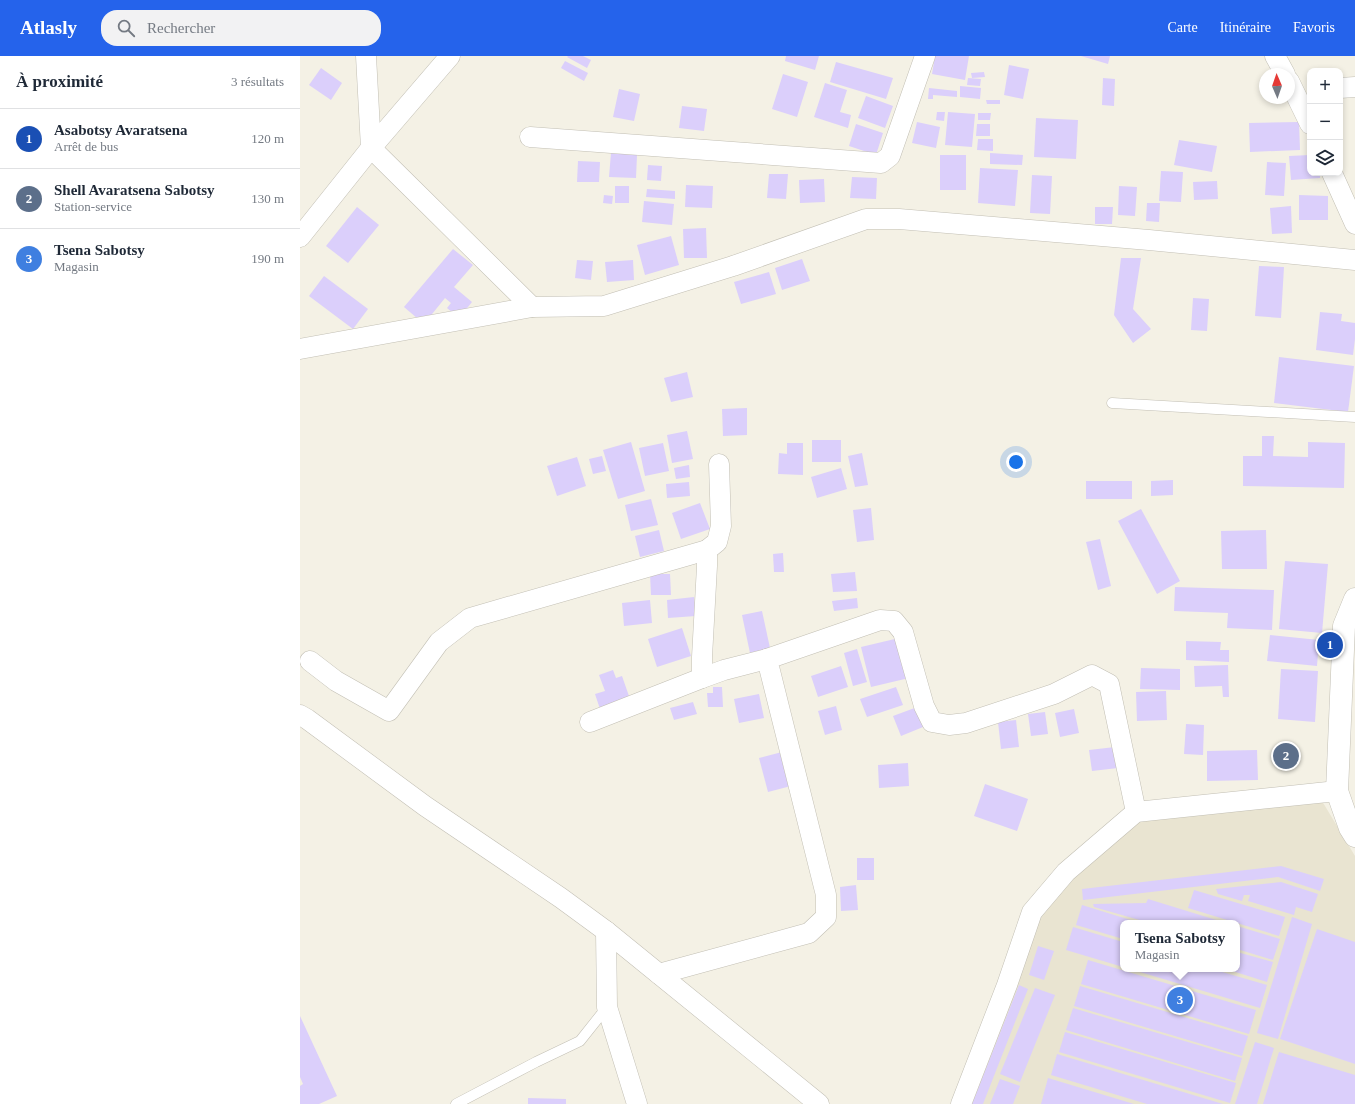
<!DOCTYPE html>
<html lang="fr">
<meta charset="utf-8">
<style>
body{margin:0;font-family:"Times New Roman",serif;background:#f2f2f3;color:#1f2937}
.controls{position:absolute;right:12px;top:12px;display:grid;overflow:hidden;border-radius:8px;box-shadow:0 2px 6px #0003}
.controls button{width:36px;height:36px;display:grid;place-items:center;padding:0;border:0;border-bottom:1px solid #e0e1e3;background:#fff;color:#1f2937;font:20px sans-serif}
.compass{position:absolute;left:959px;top:12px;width:36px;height:36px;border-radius:50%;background:#fff;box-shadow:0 2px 6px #0003;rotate:358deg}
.you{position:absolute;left:716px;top:406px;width:14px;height:14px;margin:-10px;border:3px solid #fff;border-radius:50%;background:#1a73e8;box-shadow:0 0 0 6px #1a73e833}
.badge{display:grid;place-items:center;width:26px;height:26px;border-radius:50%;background:#2563eb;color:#fff;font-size:13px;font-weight:700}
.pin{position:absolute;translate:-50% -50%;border:2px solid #fff;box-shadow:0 1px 4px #0006}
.popup{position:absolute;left:820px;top:864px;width:120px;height:52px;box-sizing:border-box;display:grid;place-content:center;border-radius:8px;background:#fff;filter:drop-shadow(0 1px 3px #0005);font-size:13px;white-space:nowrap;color:#747a83}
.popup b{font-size:15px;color:#1f2937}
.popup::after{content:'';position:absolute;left:50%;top:100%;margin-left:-8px;border:8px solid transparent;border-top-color:#fff}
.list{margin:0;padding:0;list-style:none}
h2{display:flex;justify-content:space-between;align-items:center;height:52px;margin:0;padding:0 16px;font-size:17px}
h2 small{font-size:13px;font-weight:400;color:#747a83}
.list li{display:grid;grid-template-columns:26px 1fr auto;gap:12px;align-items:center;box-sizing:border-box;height:60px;padding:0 16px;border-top:1px solid #e0e1e3}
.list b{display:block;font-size:15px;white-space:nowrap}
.list p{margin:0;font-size:13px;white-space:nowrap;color:#747a83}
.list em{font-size:13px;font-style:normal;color:#747a83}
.icon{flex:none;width:22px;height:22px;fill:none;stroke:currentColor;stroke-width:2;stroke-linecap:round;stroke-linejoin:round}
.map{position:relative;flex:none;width:1055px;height:1048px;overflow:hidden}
header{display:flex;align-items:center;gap:24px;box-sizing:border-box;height:56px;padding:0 20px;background:#2563eb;color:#fff}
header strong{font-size:19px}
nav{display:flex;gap:22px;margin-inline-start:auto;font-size:14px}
.search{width:280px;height:36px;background:#f2f2f3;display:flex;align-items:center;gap:10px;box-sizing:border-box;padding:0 14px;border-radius:16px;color:#747a83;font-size:15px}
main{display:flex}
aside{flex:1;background:#fff}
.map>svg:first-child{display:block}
</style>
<header>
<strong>Atlasly</strong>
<div class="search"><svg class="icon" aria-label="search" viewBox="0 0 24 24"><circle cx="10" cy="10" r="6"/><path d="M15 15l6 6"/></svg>Rechercher</div>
<nav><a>Carte</a><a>Itinéraire</a><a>Favoris</a></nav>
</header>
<main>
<aside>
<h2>À proximité<small>3 résultats</small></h2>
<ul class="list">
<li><span class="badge" style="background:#1a4fb4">1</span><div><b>Asabotsy Avaratsena</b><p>Arrêt de bus</p></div><em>120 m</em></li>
<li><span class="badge" style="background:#5c6f8a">2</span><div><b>Shell Avaratsena Sabotsy</b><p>Station-service</p></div><em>130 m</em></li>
<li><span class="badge" style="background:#3f7fe0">3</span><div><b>Tsena Sabotsy</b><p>Magasin</p></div><em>190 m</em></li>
</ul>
</aside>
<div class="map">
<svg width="1055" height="1048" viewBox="0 0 1055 1048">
<rect width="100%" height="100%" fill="#f4f1e5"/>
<!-- built -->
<path fill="#e9e4d1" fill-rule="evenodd" d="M1019 740 1055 800V1048H665L745 840 834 759ZM823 867H937V913H823Z"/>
<!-- building -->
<g fill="#dbcffb">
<path d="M268 0H283L291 4 287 12 267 1Z"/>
<path d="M486 0H519L515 14 485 5Z"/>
<path d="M635 0H669L665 24 632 18Z"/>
<path d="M781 0H810L808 8Z"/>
<path d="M265 5 288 17 284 25 261 12Z"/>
<path d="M536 6 593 22 586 43 530 26Z"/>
<path d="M709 9 729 13 723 43 704 39Z"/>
<path d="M21 12 42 27 31 44 9 29Z"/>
<path d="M684 16 685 21 672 22 671 17Z"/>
<path d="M483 18 508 26 497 61 472 53Z"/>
<path d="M668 22 681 23 680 30 667 29Z"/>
<path d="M803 22 815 23 814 50 802 49Z"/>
<path d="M525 27 547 34 540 56 551 59 548 72 514 61Z"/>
<path d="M660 30 681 32 680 43 660 41Z"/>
<path d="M629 32 657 35V41L633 39V43H628Z"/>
<path d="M319 33 340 38 334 65 313 61Z"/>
<path d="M566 40 593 50 585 72 558 62Z"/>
<path d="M686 44H700V48H687Z"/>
<path d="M382 50 407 53 404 75 379 72Z"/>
<path d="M637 56H645L644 65 636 64Z"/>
<path d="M648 56 675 58 672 91 645 89Z"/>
<path d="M678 57H691L690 64H678Z"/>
<path d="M736 62 778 64 776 103 734 101Z"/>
<path d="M617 66 640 71 636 92 612 87Z"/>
<path d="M999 66 1000 94 950 96 949 67Z"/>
<path d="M556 68 583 77 576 99 549 90Z"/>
<path d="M677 68H690V80H676Z"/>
<path d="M678 83H693V95L677 94Z"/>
<path d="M879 84 917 90 912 116 874 109Z"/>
<path d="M311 97 337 99 336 122 309 121Z"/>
<path d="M690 97 723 99 722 109 690 108Z"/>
<rect x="640" y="99" width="26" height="35"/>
<path d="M1010 99V117H1020V122L991 124 989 100Z"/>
<path d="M278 105 300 106 299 126H277Z"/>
<path d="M967 106 986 107 984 140 965 139Z"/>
<path d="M348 109 362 110 361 125 347 124Z"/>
<path d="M680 112 718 114 715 150 678 147Z"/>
<path d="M861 115 883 116 881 146 859 145Z"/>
<path d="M469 118H488L486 143 467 142Z"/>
<path d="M732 119 752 120 750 158 730 157Z"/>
<path d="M552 121 577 122 576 143 550 142Z"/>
<path d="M524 123 525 146 500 147 499 124Z"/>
<path d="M917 125 918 143 894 144 893 126Z"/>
<path d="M386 129 413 130 412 152 385 151Z"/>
<rect x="315" y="130" width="14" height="17"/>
<path d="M819 130 837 131 835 160 818 159Z"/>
<path d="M347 133 375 135V143L346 141Z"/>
<path d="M304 139 313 140 312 148 303 147Z"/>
<path d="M999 139 1028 140V164H999Z"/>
<path d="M344 145 374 148 372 169 342 166Z"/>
<path d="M847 147H860L859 166 846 165Z"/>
<path d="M991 150 992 177 972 178 970 152Z"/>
<path d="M57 151 79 169 48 207 26 190Z"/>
<path d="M795 151H813L812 168H795Z"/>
<path d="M406 172 407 202H384L383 173Z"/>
<path d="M371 180 379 209 345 219 337 189Z"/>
<path d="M153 193 173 209 154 231 172 246 159 262 147 252 151 247 145 242 124 268 104 251Z"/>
<path d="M821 202H841L833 253 851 273 833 287 814 259Z"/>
<path d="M502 203 510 225 482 234 475 212Z"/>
<path d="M277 204 293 205 291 224 275 222Z"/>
<path d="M333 204 334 224 307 226 305 206Z"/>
<path d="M959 210 984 211 981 262 955 260Z"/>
<path d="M469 216 476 238 441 248 434 226Z"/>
<path d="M24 220 68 253 53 273 9 240Z"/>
<path d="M893 242 909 243 907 275 891 274Z"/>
<path d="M1020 256 1042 258 1041 265 1055 267V283L1053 299 1016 294Z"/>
<path d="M979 301 1054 310 1048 356 974 347Z"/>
<path d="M387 316 393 341 371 346 364 322Z"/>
<path d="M447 352V379L423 380 422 353Z"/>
<path d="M387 375 393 403 372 407 367 379Z"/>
<path d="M962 380H974L973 400 1008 401V386L1045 387 1044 432 943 430V400H962Z"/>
<rect x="512" y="384" width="29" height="22"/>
<path d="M331 386 345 435 318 443 303 394Z"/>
<path d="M363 387 369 415 345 420 339 392Z"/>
<path d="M487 387H503V419L478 418 479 397 487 398Z"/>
<path d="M562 397 568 429 555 431 548 400Z"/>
<path d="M302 400 306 415 293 418 289 403Z"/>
<path d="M277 401 286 430 257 440 247 410Z"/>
<path d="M389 409 390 421 376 423 374 412Z"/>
<path d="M541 412 547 433 517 442 511 421Z"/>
<path d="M873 424V439L851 440V425Z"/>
<rect x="786" y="425" width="46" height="18"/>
<path d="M389 426 390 440 367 442 366 428Z"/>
<path d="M351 443 358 469 331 475 325 449Z"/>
<path d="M400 447 410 473 381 483 372 457Z"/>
<path d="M571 452 574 484 557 486 553 454Z"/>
<path d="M841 453 880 525 857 538 818 465Z"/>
<path d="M359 474 364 495 340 501 335 480Z"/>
<path d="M966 474 967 513H922L921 475Z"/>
<path d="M800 483 811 530 798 534 786 486Z"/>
<path d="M483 497 484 516H474L473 498Z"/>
<path d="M985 505 1028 508 1022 577 979 573Z"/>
<path d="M555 516 557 535 533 536 531 518Z"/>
<path d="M350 518H370L371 539H351Z"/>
<path d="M875 531 974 534 972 574 927 572 928 557 874 555Z"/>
<path d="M394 541 396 560 368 562 367 544Z"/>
<path d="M557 542 558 552 534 555 532 545Z"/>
<path d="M350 544 352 567 324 570 322 547Z"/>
<path d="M462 555 470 592 450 597 442 559Z"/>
<path d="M382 572 391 600 357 611 348 583Z"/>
<path d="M970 579 1019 584 1017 610 967 605Z"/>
<path d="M599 582 609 622 571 631 561 591Z"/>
<path d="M886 585 921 586 920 594H929V606L886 604Z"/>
<path d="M557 593 567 626 553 630 544 597Z"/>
<path d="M928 609 929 641H923L922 630 895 631 894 610Z"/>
<path d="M541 610 548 631 518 641 511 620Z"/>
<path d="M841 612 880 613V634L840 633Z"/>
<path d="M981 613 1018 615 1015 666 978 663Z"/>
<path d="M313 614 316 622 322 620 330 643 300 653 295 638 305 635 299 619Z"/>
<path d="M413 631H422L423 651H408L407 637H413Z"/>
<path d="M596 631 603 649 567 661 560 643Z"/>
<path d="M866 635 867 664 837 665 836 636Z"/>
<path d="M459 638 464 662 439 667 434 643Z"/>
<path d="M393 646 397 658 374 664 370 652Z"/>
<path d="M536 650 542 674 525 679 518 655Z"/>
<path d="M620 650 628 669 601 680 593 660Z"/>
<path d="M774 653 779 677 760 681 755 657Z"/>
<path d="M745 656 748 678 731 680 728 658Z"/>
<path d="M716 664 719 691 701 693 698 666Z"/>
<path d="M886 668 904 669 903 699 884 698Z"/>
<path d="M815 691 818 712 792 715 789 694Z"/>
<path d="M957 694 958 724 907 725V695Z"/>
<path d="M482 696 491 730 468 736 459 702Z"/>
<path d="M608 707 609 730 579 732 578 709Z"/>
<path d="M685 728 728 743 717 775 674 760Z"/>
<rect x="557" y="802" width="17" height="22"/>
<path d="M981 810 1024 823 1020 835 978 821 783 844 782 833Z"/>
<path d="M981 826 1018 838 1012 856 996 851 994 859 948 845 950 839H944L942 845 918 838 916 833Z"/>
<path d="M556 829 558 854 541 855 540 831Z"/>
<path d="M894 834 985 861 979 880 888 852Z"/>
<path d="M848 843 926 867H850L794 851 793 848 846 847Z"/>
<path d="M782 849 840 867H823V883L776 869Z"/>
<path d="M992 861 1012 868 978 983 957 977Z"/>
<path d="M937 870 980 883 973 904 937 893Z"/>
<path d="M773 871 823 886V911L766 894Z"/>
<path d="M1017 873 1055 886V1008L980 983Z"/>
<path d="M738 890 754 895 744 924 729 919Z"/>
<path d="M937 896 973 906 967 926 926 913H937Z"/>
<path d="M788 904 956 954 949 978 781 928Z"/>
<path d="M830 913H912L967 929 960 952Z"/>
<path d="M719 929 728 933 683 1048H672Z"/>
<path d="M780 930 948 980 942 1000 774 950Z"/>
<path d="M735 932 755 939 720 1026 700 1018Z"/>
<path d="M773 952 942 1002 935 1025 766 974Z"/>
<path d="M0 960 37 1040 19 1048H0V1030L3 1028 0 1021Z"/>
<path d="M765 976 936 1027 930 1047 759 996Z"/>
<path d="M955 986 974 992 957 1048H935Z"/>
<path d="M979 996 1055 1019V1048H963Z"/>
<path d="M757 998 923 1048H847L751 1019Z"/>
<path d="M748 1022 834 1048H741Z"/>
<path d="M700 1023 720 1030 713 1048H690Z"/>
<path d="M228 1042 266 1043V1048H228Z"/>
</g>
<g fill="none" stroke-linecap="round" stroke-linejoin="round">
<!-- lane casing -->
<g stroke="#c2bfb4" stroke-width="11">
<g id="lane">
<path d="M812 347 1055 361"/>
<path d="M156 1048 236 1006 280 985 307 951"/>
</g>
</g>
<!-- street casing -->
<g stroke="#c2bfb4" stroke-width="21">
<g id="street">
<path d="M66 0 71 92 232 251"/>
<path d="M975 0 985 18"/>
<path d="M989 25 1010 68"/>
<path d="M1040 32 1055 31"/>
<path d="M230 81 581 107 590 100 625 0"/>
<path d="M1032 117 1055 168"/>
<path d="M0 181 71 92 150 0"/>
<path d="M0 293 232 251 304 250 433 210 566 163H599L849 184 1055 204"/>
<path d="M407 494 417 486 421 470 419 408"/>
<path d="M10 605 36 625 89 655 139 586 170 562 407 494V510L402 601V622L424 614 467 603"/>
<path d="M0 659 7 663 125 750 261 842 306 875 519 1048"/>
<path d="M290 666 402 622"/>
<path d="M306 875 307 951 337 1048"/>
<path d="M359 918 509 877 526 861V839L467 603 580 564 594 565 603 576 624 650 632 666 649 669 666 667 754 638 792 619 809 628 836 756"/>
<path d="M661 1048 707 929 732 856 766 816 836 756 1037 735"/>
</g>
</g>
<!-- secondary casing -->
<g stroke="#c2bfb4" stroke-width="23">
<path id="secondary" d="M1055 543 1044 570 1037 735 1050 772 1055 780"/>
</g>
<!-- lane -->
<use href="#lane" stroke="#fff" stroke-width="10"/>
<!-- street -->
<use href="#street" stroke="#fff" stroke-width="20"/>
<!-- secondary -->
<use href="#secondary" stroke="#fff" stroke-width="22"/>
</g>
</svg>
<div class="controls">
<button>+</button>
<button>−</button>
<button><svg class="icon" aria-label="layers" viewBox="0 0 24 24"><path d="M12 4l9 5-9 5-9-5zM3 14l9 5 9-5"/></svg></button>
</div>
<svg class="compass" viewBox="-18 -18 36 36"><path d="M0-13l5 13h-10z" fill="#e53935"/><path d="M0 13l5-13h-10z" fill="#747a83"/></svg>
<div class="you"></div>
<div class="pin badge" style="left:1030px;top:589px;background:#1a4fb4">1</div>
<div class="pin badge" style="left:986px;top:700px;background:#5c6f8a">2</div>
<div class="pin badge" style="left:880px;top:944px;background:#3f7fe0">3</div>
<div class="popup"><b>Tsena Sabotsy</b>Magasin</div>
</div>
</main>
